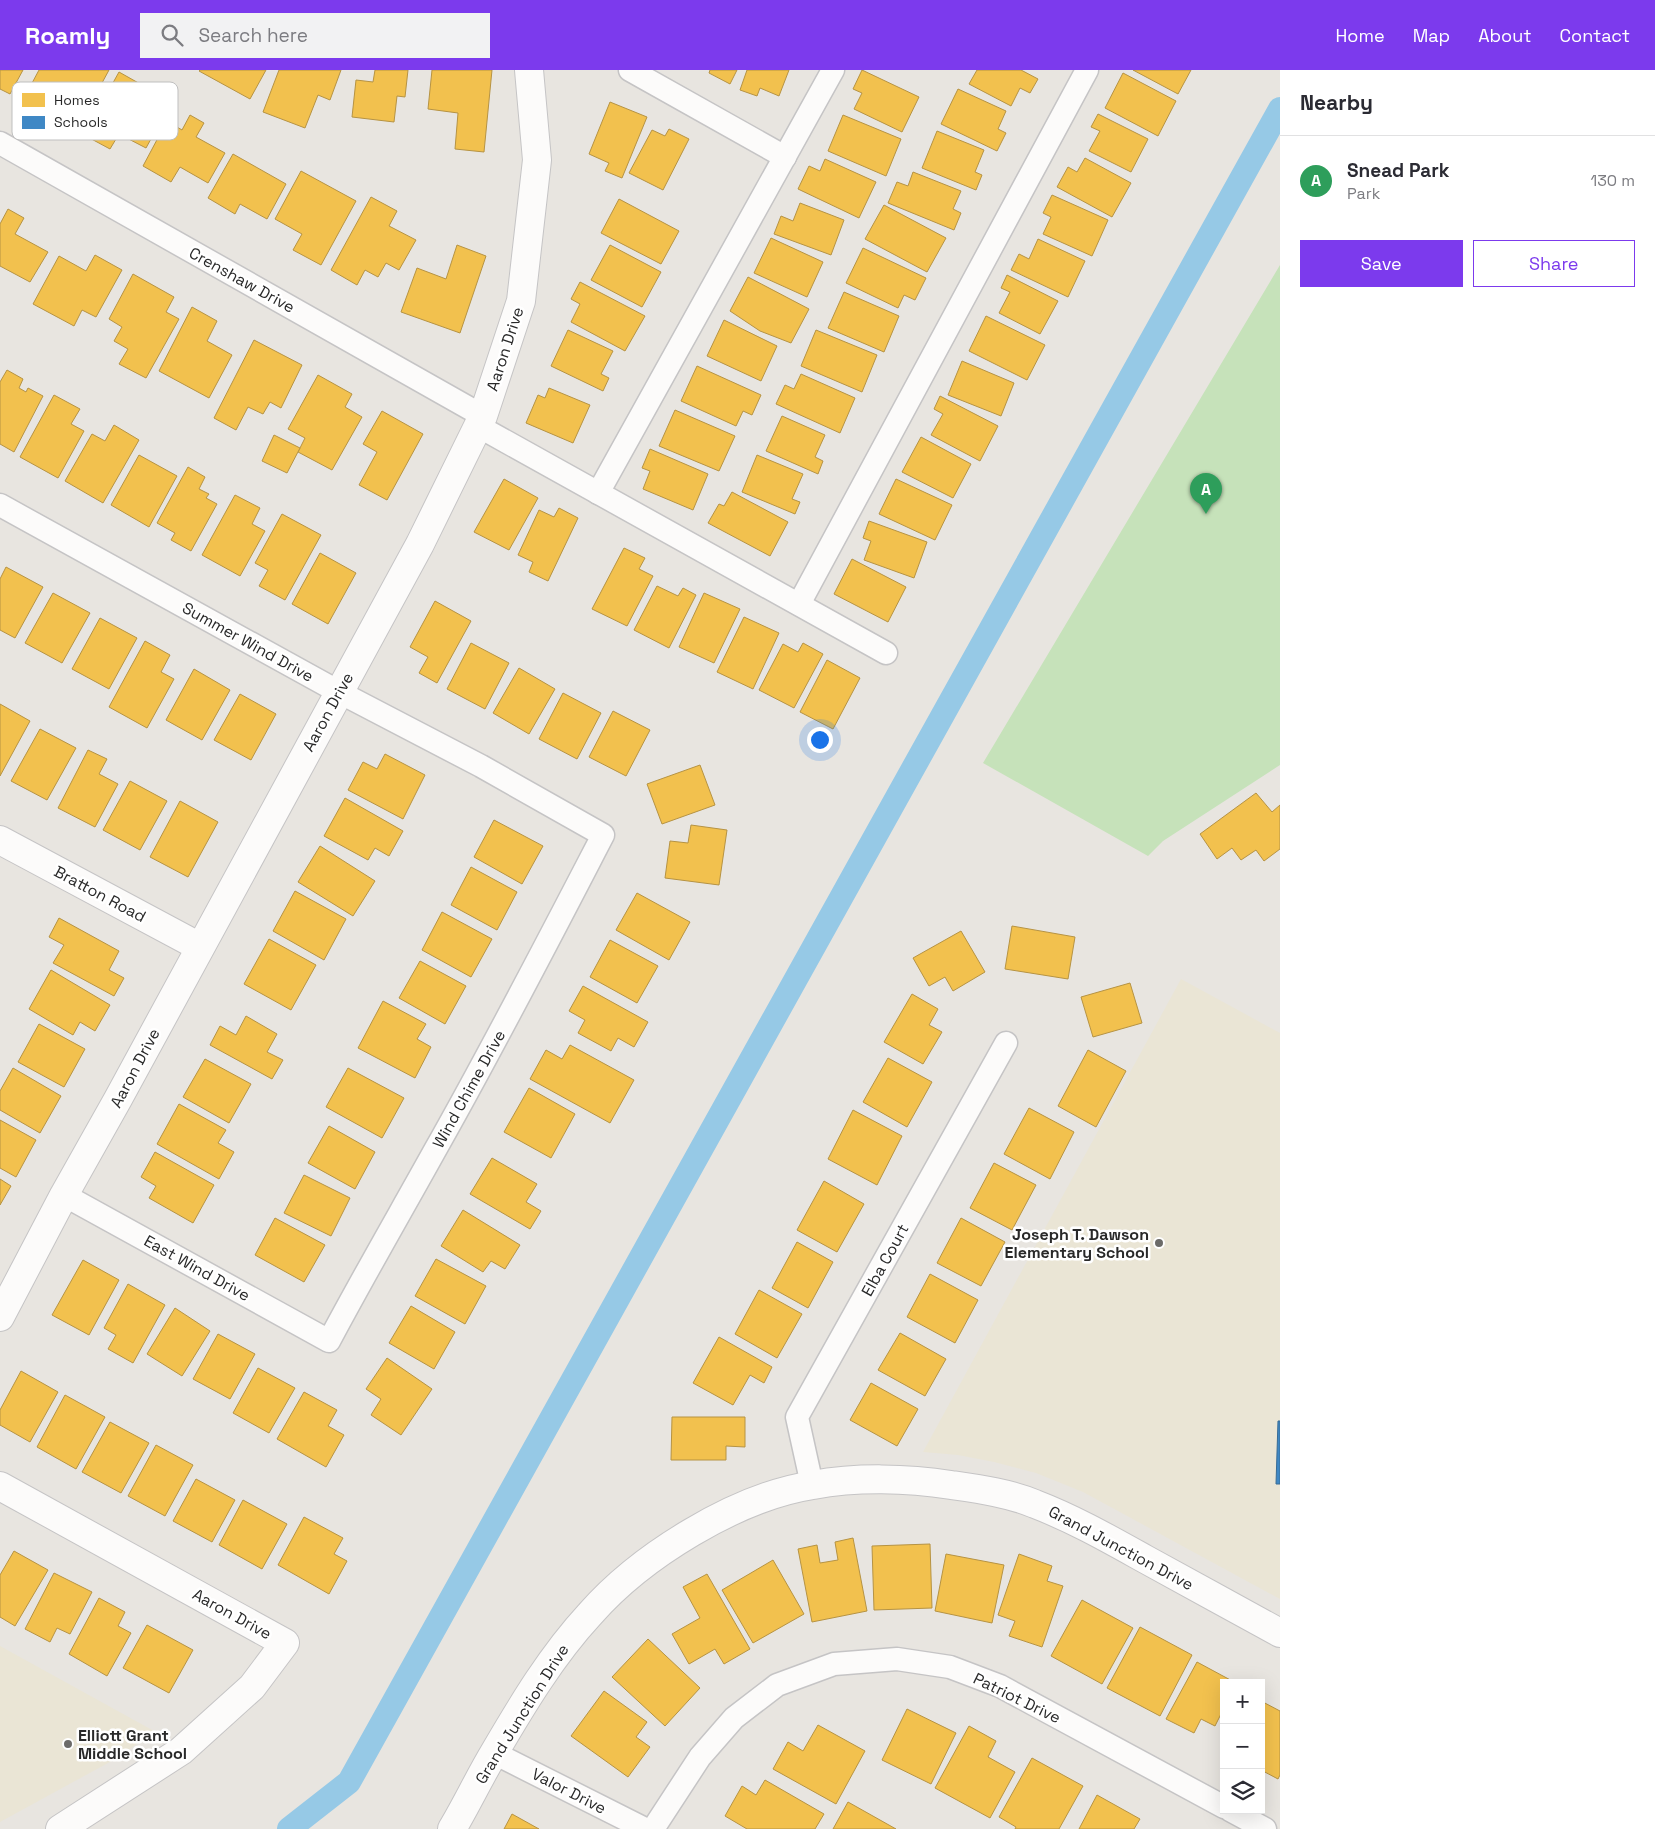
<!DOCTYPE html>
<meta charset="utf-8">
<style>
body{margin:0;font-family:"Space Grotesk",sans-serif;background:#f2f2f3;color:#2b2b33}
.controls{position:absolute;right:15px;bottom:15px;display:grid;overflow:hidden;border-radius:0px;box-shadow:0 5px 20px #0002}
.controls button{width:45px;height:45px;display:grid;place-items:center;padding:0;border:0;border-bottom:1px solid #e1e1e2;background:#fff;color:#2b2b33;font:25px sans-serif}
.you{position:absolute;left:819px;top:669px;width:18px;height:18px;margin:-12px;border:4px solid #fff;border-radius:50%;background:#1a73e8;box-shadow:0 0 0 8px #1a73e833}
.badge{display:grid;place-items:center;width:32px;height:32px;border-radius:50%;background:#7c3aed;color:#fff;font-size:16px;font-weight:700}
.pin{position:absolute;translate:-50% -41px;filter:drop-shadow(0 1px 2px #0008)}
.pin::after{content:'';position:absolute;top:26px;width:18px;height:15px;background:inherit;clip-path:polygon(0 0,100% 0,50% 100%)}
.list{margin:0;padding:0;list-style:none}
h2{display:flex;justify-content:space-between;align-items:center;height:65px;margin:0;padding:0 20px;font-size:21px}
h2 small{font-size:16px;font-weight:400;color:#7c7c81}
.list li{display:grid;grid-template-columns:32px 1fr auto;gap:15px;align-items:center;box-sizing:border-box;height:90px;padding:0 20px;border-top:1px solid #e1e1e2}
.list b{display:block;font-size:19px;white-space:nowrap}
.list p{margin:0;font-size:16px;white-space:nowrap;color:#7c7c81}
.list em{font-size:16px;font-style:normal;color:#7c7c81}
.actions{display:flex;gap:10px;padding:15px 20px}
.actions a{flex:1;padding:11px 0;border:1px solid #7c3aed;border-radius:0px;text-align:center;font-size:18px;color:#7c3aed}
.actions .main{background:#7c3aed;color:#fff}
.icon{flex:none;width:28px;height:28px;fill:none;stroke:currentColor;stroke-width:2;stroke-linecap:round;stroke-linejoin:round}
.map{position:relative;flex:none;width:1280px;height:1759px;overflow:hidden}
header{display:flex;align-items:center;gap:30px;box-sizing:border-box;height:70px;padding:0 25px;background:#7c3aed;color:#fff}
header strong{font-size:24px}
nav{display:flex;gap:28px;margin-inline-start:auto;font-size:18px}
.search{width:350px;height:45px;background:#f2f2f3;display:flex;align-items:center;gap:12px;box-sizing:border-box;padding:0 18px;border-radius:0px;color:#7c7c81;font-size:19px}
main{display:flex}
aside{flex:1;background:#fff}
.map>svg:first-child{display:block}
</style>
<header>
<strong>Roamly</strong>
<div class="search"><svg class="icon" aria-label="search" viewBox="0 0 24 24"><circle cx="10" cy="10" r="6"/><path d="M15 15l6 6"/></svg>Search here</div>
<nav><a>Home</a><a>Map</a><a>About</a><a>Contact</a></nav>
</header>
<main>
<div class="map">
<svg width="1280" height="1759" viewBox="0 0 1280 1759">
<rect width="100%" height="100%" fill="#e8e5e0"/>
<!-- education -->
<g fill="#eae5d5">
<path d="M1181 909 1280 963V1529L1083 1422 1036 1403 994 1392 958 1385 923 1382Z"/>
<path d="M0 1576 154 1661 119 1687 0 1752Z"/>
</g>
<!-- green -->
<path fill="#c6e2ba" d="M1280 195V695L1163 771 1148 786 983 693Z"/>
<!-- homes -->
<g fill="#f2c14e" stroke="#b69343">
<path d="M0 0H23L10 24 0 19Z"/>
<path d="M39 0H109L76 61 49 46 58 29 31 15Z"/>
<path d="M200 0H266L250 29 199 1Z"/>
<path d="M279 0H341L330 30 318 25 305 58 263 42Z"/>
<path d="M375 0H408L405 27 397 26 394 52 352 47 356 10 373 12Z"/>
<path d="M432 0H492L484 82 455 79 458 43 428 39Z"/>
<path d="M710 0H737L730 14 709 3Z"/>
<path d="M747 0H789L779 26 760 18 757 26 740 20Z"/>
<path d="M862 0 919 27 902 62 854 39 862 23 853 19Z"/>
<path d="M977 0H1021L1038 9 1030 23 1020 18 1011 36 969 14Z"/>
<path d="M1133 0H1191L1178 24Z"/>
<path d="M119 2 158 24 150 39 163 47 146 78 119 64 110 79 84 65Z"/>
<path d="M1123 3 1176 31 1158 66 1105 38Z"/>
<path d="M958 19 1006 41 998 59 1006 63 997 81 941 54Z"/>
<path d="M610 32 647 47 622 108 605 101 609 93 589 84Z"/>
<path d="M1098 44 1148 69 1131 102 1089 81 1100 61 1091 57Z"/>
<path d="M190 45 204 53 196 67 225 83 208 113 180 97 171 112 143 96 167 51 182 60Z"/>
<path d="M843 45 901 69 886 106 828 81Z"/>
<path d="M669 59 689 69 663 120 629 103 652 60 665 66Z"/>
<path d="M937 61 984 80 975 102 982 105 976 120 922 98Z"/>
<path d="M233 84 286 114 267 149 240 134 235 144 208 128Z"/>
<path d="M1085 88 1131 113 1112 147 1057 117 1068 97 1077 102Z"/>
<path d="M825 89 876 112 859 148 798 119 809 96 820 101Z"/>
<path d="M301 101 356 131 321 195 293 180 302 164 275 149Z"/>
<path d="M913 102 961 121 953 139 961 143 954 160 888 133 897 112 908 116Z"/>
<path d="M1052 125 1108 150 1092 186 1043 164 1051 147 1043 143Z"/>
<path d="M371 127 397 141 389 156 416 170 399 200 386 193 378 207 365 200 357 215 331 200Z"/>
<path d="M619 129 679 161 661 194 601 163Z"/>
<path d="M800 133 844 150 831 185 774 164 781 146 793 151Z"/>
<path d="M884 135 946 168 927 202 865 169Z"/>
<path d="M8 139 24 148 15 164 48 182 30 212 0 196V154Z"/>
<path d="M771 168 823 192 807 227 754 203Z"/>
<path d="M1038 169 1085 191 1068 227 1011 200 1019 184 1029 189Z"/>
<path d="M457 175 486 186 460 263 401 242 417 198 446 209Z"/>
<path d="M610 175 661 202 642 237 591 210Z"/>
<path d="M863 178 926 208 915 230 904 225 898 238 846 213Z"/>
<path d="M95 185 122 200 96 247 82 240 74 256 33 234 59 186 86 201Z"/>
<path d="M133 204 174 227 166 242 179 249 146 308 119 294 128 279 114 271 122 257 109 249Z"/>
<path d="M1007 205 1058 231 1040 264 999 243 1010 222 1001 218Z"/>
<path d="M748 207 809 239 791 273 760 261 730 241Z"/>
<path d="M580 212 645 246 625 281 571 252 580 234 571 229Z"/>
<path d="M844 222 899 246 884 282 828 258Z"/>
<path d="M192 237 217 251 207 271 232 285 209 328 159 301Z"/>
<path d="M986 246 1045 275 1027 310 969 281Z"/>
<path d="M724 250 777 276 761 311 707 286Z"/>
<path d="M568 260 613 281 601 304 609 308 603 321 551 296Z"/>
<path d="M816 260 877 285 862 322 801 296Z"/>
<path d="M254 270 302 295 281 338 270 332 263 344 248 337 236 360 214 348Z"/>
<path d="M962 291 1014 313 1001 346 948 325Z"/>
<path d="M697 296 761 325 752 345 743 341 736 356 681 331Z"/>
<path d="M7 300 23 309 19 318 26 322 28 318 43 326 14 382 0 374V312Z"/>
<path d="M801 304 855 328 840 363 776 334 785 315 794 319Z"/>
<path d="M318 305 352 324 345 337 362 347 332 400 298 382 305 368 288 359Z"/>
<path d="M549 318 590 335 573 373 526 353 538 325 545 328Z"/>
<path d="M54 325 80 339 71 354 84 361 58 408 20 387Z"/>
<path d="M940 326 998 356 980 391 931 365 943 344 934 339Z"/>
<path d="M675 340 735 366 719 401 659 376Z"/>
<path d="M382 341 423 364 387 430 359 415 377 382 363 374Z"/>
<path d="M782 346 825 365 815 387 823 391 818 404 766 381Z"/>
<path d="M114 355 139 370 103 433 65 411 92 364 105 371Z"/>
<path d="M274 365 300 378 287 403 262 391Z"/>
<path d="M921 367 971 394 953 428 902 402Z"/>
<path d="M650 379 708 404 693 440 643 419 650 401 642 398Z"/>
<path d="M139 385 177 406 149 457 111 435Z"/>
<path d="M757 385 803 404 792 429 800 432 795 444 742 422Z"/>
<path d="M188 397 205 407 199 419 209 424 206 428 217 434 191 481 171 470 175 463 157 453Z"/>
<path d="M504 409 538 428 509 480 474 462Z"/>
<path d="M896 409 952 435 935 470 879 444Z"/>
<path d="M732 422 788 452 770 486 708 453 719 434 724 436Z"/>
<path d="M235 425 260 438 252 454 265 461 240 506 202 485Z"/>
<path d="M559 438 578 448 548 511 529 502 533 492 518 485 539 440 554 447Z"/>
<path d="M282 444 321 465 285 530 259 516 268 500 255 493Z"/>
<path d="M869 451 927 472 914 508 864 490 871 471 863 468Z"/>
<path d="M624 478 645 488 639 499 653 506 627 556 592 539Z"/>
<path d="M320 483 356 503 328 554 292 534Z"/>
<path d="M852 489 906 517 888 552 834 524Z"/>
<path d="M6 497 43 517 15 568 0 560V509Z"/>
<path d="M657 516 678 526 683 518 696 525 669 578 634 560Z"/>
<path d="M53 523 90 543 62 593 25 573Z"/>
<path d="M704 523 740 539 714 593 679 577Z"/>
<path d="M435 531 471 551 437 613 419 603 428 587 410 577Z"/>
<path d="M744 547 779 563 753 619 717 602Z"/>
<path d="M100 548 137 568 109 619 72 599Z"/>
<path d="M145 571 170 585 161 602 174 609 147 658 109 637Z"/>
<path d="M471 573 509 593 485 639 447 619Z"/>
<path d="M803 573 823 584 794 638 759 620 783 574 798 582Z"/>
<path d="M827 590 860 608 833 659 800 642Z"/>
<path d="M519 598 555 619 529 664 493 643Z"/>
<path d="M194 599 230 620 202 670 166 650Z"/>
<path d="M563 623 601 643 577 689 539 669Z"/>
<path d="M240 624 276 644 251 690 214 670Z"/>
<path d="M0 634 30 651 0 706Z"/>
<path d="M613 641 650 660 626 706 589 687Z"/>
<path d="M40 659 76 678 47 730 11 711Z"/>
<path d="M88 680 107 689 99 704 118 714 95 757 58 738Z"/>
<path d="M385 684 425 705 403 749 348 720 363 692 377 699Z"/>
<path d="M700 695 715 735 662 754 647 714Z"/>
<path d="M130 711 167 731 140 780 103 760Z"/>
<path d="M1256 723 1272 742 1280 735V779L1264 791 1256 780 1241 790 1232 778 1217 789 1200 764Z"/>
<path d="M345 728 403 761 389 786 375 778 368 790 324 766Z"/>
<path d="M180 731 218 752 188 807 150 787Z"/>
<path d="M494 750 543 776 522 814 474 787Z"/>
<path d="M691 755 727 760 719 815 665 808 670 771 688 773Z"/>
<path d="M320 776 375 811 353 846 298 812Z"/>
<path d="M471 797 517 822 497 860 451 835Z"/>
<path d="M295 821 346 849 324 890 273 861Z"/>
<path d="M637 823 690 852 669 890 616 860Z"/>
<path d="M442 842 492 869 471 907 422 880Z"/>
<path d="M59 848 119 881 109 900 124 908 114 926 53 893 64 875 49 867Z"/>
<path d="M1012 856 1075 867 1068 909 1005 899Z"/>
<path d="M961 861 985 902 953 921 945 907 929 916 913 888Z"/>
<path d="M269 869 316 895 291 940 244 914Z"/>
<path d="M610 870 658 896 637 933 590 907Z"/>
<path d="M420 891 466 916 445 954 399 928Z"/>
<path d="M51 900 110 935 95 961 80 952 73 965 29 939Z"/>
<path d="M1130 913 1142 953 1093 967 1081 927Z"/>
<path d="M583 916 648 952 634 977 618 968 611 981 578 963 585 950 569 941Z"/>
<path d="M912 924 938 939 929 955 942 962 923 994 884 972Z"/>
<path d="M383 931 426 954 417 969 431 977 415 1008 358 978Z"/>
<path d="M246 946 277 964 267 982 283 990 272 1009 210 975 220 956 236 965Z"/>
<path d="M39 954 85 979 64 1017 18 992Z"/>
<path d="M570 975 634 1010 610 1053 530 1009 546 980 562 989Z"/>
<path d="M1088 980 1126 1001 1096 1057 1058 1036Z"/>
<path d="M888 988 932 1012 907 1057 863 1032Z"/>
<path d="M205 989 251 1014 229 1053 183 1027Z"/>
<path d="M13 998 61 1026 40 1063 0 1040V1021Z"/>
<path d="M348 998 404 1028 382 1068 326 1037Z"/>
<path d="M529 1018 575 1044 551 1088 504 1062Z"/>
<path d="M179 1034 226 1060 218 1073 234 1082 219 1109 157 1074Z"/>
<path d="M1029 1038 1074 1062 1050 1109 1004 1084Z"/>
<path d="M853 1040 902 1066 877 1115 828 1089Z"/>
<path d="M0 1050 36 1070 16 1107 0 1098Z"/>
<path d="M329 1056 375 1082 355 1119 308 1093Z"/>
<path d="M155 1082 214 1115 193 1153 149 1128 156 1116 141 1107Z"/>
<path d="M492 1088 537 1114 526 1132 541 1141 530 1159 470 1124Z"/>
<path d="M994 1093 1036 1115 1012 1160 970 1138Z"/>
<path d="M304 1105 350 1128 331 1166 284 1143Z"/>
<path d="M0 1109 11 1116 0 1135Z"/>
<path d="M824 1111 864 1134 837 1182 797 1160Z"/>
<path d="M463 1140 520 1175 505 1199 491 1191 483 1202 441 1176Z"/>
<path d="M275 1148 325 1175 304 1212 255 1185Z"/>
<path d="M961 1148 1005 1172 981 1216 937 1193Z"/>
<path d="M797 1172 833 1192 808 1238 772 1218Z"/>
<path d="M436 1189 486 1216 465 1254 415 1226Z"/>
<path d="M83 1190 119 1210 89 1265 52 1245Z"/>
<path d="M930 1204 978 1230 955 1273 907 1247Z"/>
<path d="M128 1214 165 1235 133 1293 108 1279 116 1265 104 1258Z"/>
<path d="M759 1220 802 1244 777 1288 735 1264Z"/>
<path d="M411 1236 455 1262 434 1299 389 1273Z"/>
<path d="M175 1238 210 1261 182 1306 147 1284Z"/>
<path d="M900 1263 946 1289 925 1326 878 1300Z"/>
<path d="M218 1264 255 1284 230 1329 193 1309Z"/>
<path d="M719 1267 772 1297 764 1313 750 1305 733 1335 693 1313Z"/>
<path d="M387 1288 432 1319 401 1365 371 1345 381 1329 366 1319Z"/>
<path d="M258 1298 295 1318 269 1363 233 1343Z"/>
<path d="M21 1301 58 1322 30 1372 0 1355V1340Z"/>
<path d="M871 1313 918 1339 897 1376 850 1350Z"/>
<path d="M304 1322 337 1340 328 1356 344 1365 326 1397 277 1369Z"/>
<path d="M65 1325 105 1347 76 1399 37 1377Z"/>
<path d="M672 1347H745V1377L726 1376V1390H671Z"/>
<path d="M110 1352 149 1373 121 1423 82 1402Z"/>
<path d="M156 1375 193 1395 165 1446 128 1426Z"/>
<path d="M196 1409 235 1430 212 1472 173 1451Z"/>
<path d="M243 1430 287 1454 262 1499 219 1475Z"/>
<path d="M304 1447 343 1468 334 1484 347 1491 329 1524 278 1495Z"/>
<path d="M853 1468 867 1541 812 1552 798 1479 817 1475 820 1493 838 1490 835 1472Z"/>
<path d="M930 1474 932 1538 874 1540 872 1476Z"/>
<path d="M14 1481 48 1500 15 1556 0 1547V1505Z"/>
<path d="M946 1484 1004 1495 992 1553 935 1541Z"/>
<path d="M1019 1484 1052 1496 1047 1511 1063 1516 1042 1577 1009 1566 1015 1551 998 1545Z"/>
<path d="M773 1490 804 1544 753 1573 722 1520Z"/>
<path d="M54 1503 92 1522 70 1564 57 1558 50 1572 25 1559Z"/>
<path d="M707 1504 750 1579 724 1594 715 1579 689 1594 672 1564 700 1548 683 1517Z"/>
<path d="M99 1528 125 1542 118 1556 131 1563 107 1606 69 1584Z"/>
<path d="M1082 1530 1133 1558 1102 1614 1051 1586Z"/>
<path d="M147 1555 193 1580 169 1623 123 1598Z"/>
<path d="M1140 1557 1192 1585 1160 1646 1107 1618Z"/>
<path d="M648 1569 700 1618 665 1656 612 1607Z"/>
<path d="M1197 1592 1236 1613H1224V1643L1222 1642 1215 1656 1201 1649 1194 1663 1166 1649Z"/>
<path d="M604 1621 647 1652 636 1667 650 1677 628 1707 571 1666Z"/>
<path d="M1261 1631 1280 1641V1705L1278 1709 1261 1700Z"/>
<path d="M907 1639 956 1663 931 1714 882 1690Z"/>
<path d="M818 1655 865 1681 836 1734 773 1699 788 1672 803 1681Z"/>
<path d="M969 1656 996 1671 988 1687 1015 1702 990 1748 935 1718Z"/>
<path d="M1032 1688 1083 1716 1059 1759H1015L1016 1757 999 1747Z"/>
<path d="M765 1710 824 1744 815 1759H747L725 1746 742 1716 756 1725Z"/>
<path d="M1097 1725 1140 1749 1134 1759H1079Z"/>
<path d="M848 1732 896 1759H833Z"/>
<path d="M512 1744 539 1759H504Z"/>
</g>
<!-- schools -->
<path fill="#3f88c5" stroke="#386c96" d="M1278 1351H1280V1414H1276Z"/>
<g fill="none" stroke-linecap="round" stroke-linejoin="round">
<!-- canal -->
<path stroke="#96c9e6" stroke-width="24" d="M289 1759 349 1712 1280 39"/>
<!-- minor casing -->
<g stroke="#c5c4c5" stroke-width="25">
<g id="minor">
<path d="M630 0 785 87"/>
<path d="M0 73 483 346"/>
<path d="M478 356 886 583"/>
<path d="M598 423 833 0"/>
<path d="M0 435 339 622 481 696 603 765C548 871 493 978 434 1082 399 1145 363 1207 329 1271L64 1125"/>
<path d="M799 534 1087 0"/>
<path d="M812 1415 797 1347 1006 973"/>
<path d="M494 1683 645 1759"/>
<path d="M1230 1740 1265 1759"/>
<path d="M653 1759 700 1687 734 1648 777 1615 834 1594 897 1589 950 1597 1000 1616 1224 1737"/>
</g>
</g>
<!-- tertiary casing -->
<g stroke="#c5c4c5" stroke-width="30">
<g id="tertiary">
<path d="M0 770 200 877"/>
<path d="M0 1247 64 1125 118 1029 420 474 483 346 521 231 537 90 529 0"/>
<path d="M0 1416 285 1573 252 1617 181 1681 60 1759"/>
<path d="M452 1759C467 1734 479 1708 494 1683 522 1635 552 1585 590 1544 641 1486 736 1427 813 1415 856 1407 907 1408 951 1415 979 1419 1009 1423 1035 1434 1074 1449 1109 1469 1145 1489 1190 1514 1235 1538 1280 1563"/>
</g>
</g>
<!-- minor -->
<use href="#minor" stroke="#fcfbfa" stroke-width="22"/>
<!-- tertiary -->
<use href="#tertiary" stroke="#fcfbfa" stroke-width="28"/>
</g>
<!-- markers -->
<g fill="#6c6b69" stroke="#fff" stroke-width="2">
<circle cx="1159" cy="1173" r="5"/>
<circle cx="68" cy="1674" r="5"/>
</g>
<g text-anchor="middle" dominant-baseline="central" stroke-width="5" stroke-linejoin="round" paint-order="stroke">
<!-- street labels -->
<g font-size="16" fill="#292929" stroke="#fff">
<text transform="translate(242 210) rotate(29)">Crenshaw Drive</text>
<text transform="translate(505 279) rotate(-72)">Aaron Drive</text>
<text transform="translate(248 572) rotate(29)">Summer Wind Drive</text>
<text transform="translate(328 642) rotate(-61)">Aaron Drive</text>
<text transform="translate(100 824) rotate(28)">Bratton Road</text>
<text transform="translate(135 998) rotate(-62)">Aaron Drive</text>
<text transform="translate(469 1019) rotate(-61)">Wind Chime Drive</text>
<text transform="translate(885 1190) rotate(-61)">Elba Court</text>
<text transform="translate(197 1198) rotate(29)">East Wind Drive</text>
<text transform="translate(1121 1478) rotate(28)">Grand Junction Drive</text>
<text transform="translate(232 1544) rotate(29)">Aaron Drive</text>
<text transform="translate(1017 1628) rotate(26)">Patriot Drive</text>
<text transform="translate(522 1644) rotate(-58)">Grand Junction Drive</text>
<text transform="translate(569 1721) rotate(27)">Valor Drive</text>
</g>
<!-- poi labels -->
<g font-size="16" font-weight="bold" fill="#292929" stroke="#fff" text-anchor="end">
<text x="1149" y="1164">Joseph T. Dawson<tspan x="1149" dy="18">Elementary School</tspan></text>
<text x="78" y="1665" text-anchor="start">Elliott Grant<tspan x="78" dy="18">Middle School</tspan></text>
</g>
</g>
<!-- legend -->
<rect x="12" y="12" width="166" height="58" rx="8" fill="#fff" stroke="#bfbfbf" stroke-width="1"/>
<rect x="22" y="23" width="23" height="14" fill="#f2c14e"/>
<rect x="22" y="46" width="23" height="13" fill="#3f88c5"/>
<g font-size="14" fill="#292929">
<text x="54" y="35">Homes</text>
<text x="54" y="57">Schools</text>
</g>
</svg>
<div class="controls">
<button>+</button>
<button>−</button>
<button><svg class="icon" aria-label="layers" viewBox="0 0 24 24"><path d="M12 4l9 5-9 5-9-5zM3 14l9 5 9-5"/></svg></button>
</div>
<div class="you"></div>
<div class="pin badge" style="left:1206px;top:444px;background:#2e9e5b">A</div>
</div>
<aside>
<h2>Nearby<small></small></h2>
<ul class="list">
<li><span class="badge" style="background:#2e9e5b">A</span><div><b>Snead Park</b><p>Park</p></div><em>130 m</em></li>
</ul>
<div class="actions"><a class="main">Save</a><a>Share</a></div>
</aside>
</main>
